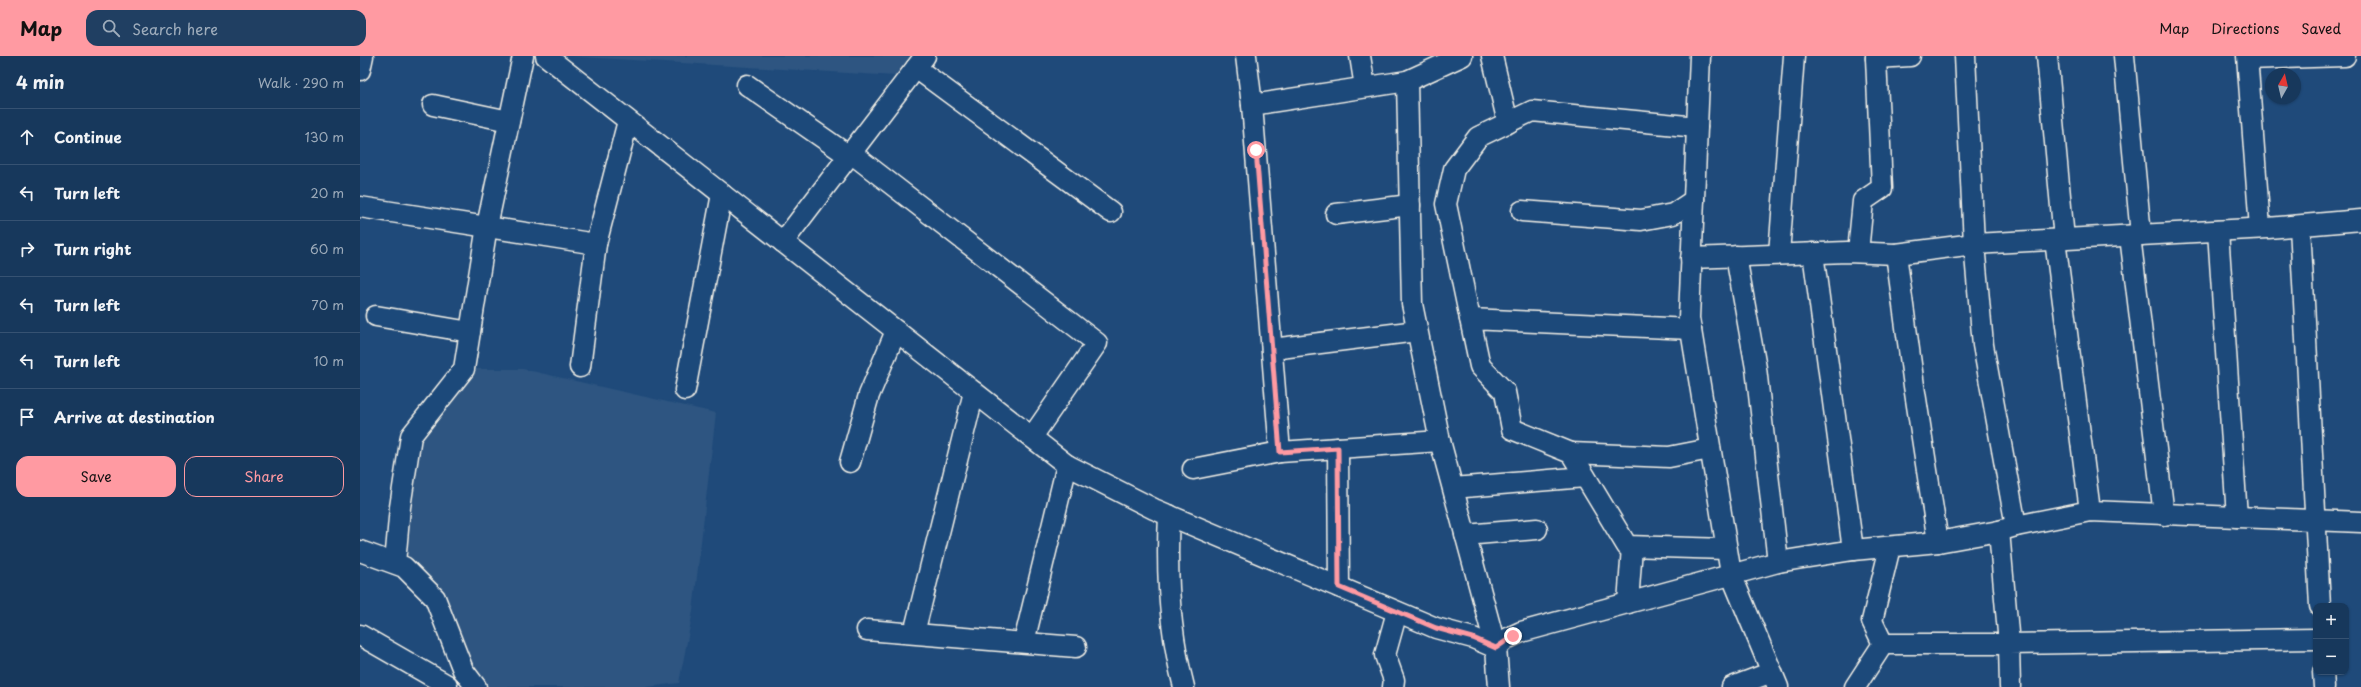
<!DOCTYPE html>
<meta charset="utf-8">
<style>
body{margin:0;font-family:"Playpen Sans",sans-serif;background:#203f62;color:#f1f3f6}
.controls{position:absolute;right:12px;bottom:12px;display:grid;overflow:hidden;border-radius:8px;box-shadow:0 1px 3px #0004}
.controls button{width:36px;height:36px;display:grid;place-items:center;padding:0;border:0;border-bottom:1px solid #365272;background:#17385c;color:#f1f3f6;font:20px sans-serif}
.compass{position:absolute;left:1905px;top:12px;width:36px;height:36px;border-radius:50%;background:#17385c;box-shadow:0 1px 3px #0004;rotate:8deg}
.stop{position:absolute;width:12px;height:12px;margin:-9px;border:3px solid #ff9aa2;border-radius:50%;background:#fff}
.stop.end{background:#ff9aa2;border-color:#fff;box-shadow:0 1px 4px #0008}
.list{margin:0;padding:0;list-style:none}
h2{display:flex;justify-content:space-between;align-items:center;height:52px;margin:0;padding:0 16px;font-size:17px}
h2 small{font-size:13px;font-weight:400;color:#9eacbb}
.list li{display:grid;grid-template-columns:26px 1fr auto;gap:12px;align-items:center;box-sizing:border-box;height:56px;padding:0 16px;border-top:1px solid #365272}
.list b{display:block;font-size:15px;white-space:nowrap}
.list em{font-size:13px;font-style:normal;color:#9eacbb}
.actions{display:flex;gap:8px;padding:12px 16px}
.actions a{flex:1;padding:9px 0;border:1px solid #ff9aa2;border-radius:12px;text-align:center;font-size:14px;color:#ff9aa2}
.actions .main{background:#ff9aa2;color:#111}
.icon{flex:none;width:22px;height:22px;fill:none;stroke:currentColor;stroke-width:2;stroke-linecap:round;stroke-linejoin:round}
.map{position:relative;flex:none;width:2001px;height:631px;overflow:hidden}
header{display:flex;align-items:center;gap:24px;box-sizing:border-box;height:56px;padding:0 20px;background:#ff9aa2;color:#111}
header strong{font-size:19px}
nav{display:flex;gap:22px;margin-inline-start:auto;font-size:14px}
.search{width:280px;height:36px;background:#203f62;display:flex;align-items:center;gap:10px;box-sizing:border-box;padding:0 14px;border-radius:12px;color:#9eacbb;font-size:15px}
main{display:flex}
aside{flex:1;background:#17385c}
.map>svg:first-child{display:block}
</style>
<header>
<strong>Map</strong>
<div class="search"><svg class="icon" aria-label="search" viewBox="0 0 24 24"><circle cx="10" cy="10" r="6"/><path d="M15 15l6 6"/></svg>Search here</div>
<nav><a>Map</a><a>Directions</a><a>Saved</a></nav>
</header>
<main>
<aside>
<h2>4 min<small>Walk · 290 m</small></h2>
<ul class="list">
<li><svg class="icon" aria-label="ahead" viewBox="0 0 24 24"><path d="M12 20V5M6 11l6-6 6 6"/></svg><div><b>Continue</b></div><em>130 m</em></li>
<li><svg class="icon" aria-label="left" viewBox="0 0 24 24"><path d="M17 20v-9H6M10 6l-5 5 5 5"/></svg><div><b>Turn left</b></div><em>20 m</em></li>
<li><svg class="icon" aria-label="right" viewBox="0 0 24 24"><path d="M7 20v-9h11M14 6l5 5-5 5"/></svg><div><b>Turn right</b></div><em>60 m</em></li>
<li><svg class="icon" aria-label="left" viewBox="0 0 24 24"><path d="M17 20v-9H6M10 6l-5 5 5 5"/></svg><div><b>Turn left</b></div><em>70 m</em></li>
<li><svg class="icon" aria-label="left" viewBox="0 0 24 24"><path d="M17 20v-9H6M10 6l-5 5 5 5"/></svg><div><b>Turn left</b></div><em>10 m</em></li>
<li><svg class="icon" aria-label="arrive" viewBox="0 0 24 24"><path d="M6 21V4h12l-3 4 3 4H6"/></svg><div><b>Arrive at destination</b></div></li>
</ul>
<div class="actions"><a class="main">Save</a><a>Share</a></div>
</aside>
<div class="map">
<svg width="2001" height="631" viewBox="0 0 2001 631">
<rect width="100%" height="100%" fill="#1f4a7a"/>
<filter id="ink" filterUnits="userSpaceOnUse"><feTurbulence type="fractalNoise" baseFrequency=".025" numOctaves="2"/><feDisplacementMap in="SourceGraphic" scale="8" xChannelSelector="R" yChannelSelector="G"/><feConvolveMatrix kernelMatrix="1 2 1 2 8 2 1 2 1" color-interpolation-filters="sRGB"/></filter>
<g filter="url(#ink)">
<!-- built -->
<g fill="#2d5581">
<path d="M205 0H550L536 20Z"/>
<path d="M104 313H163L356 357 333 555 319 627 287 631H116L75 542 35 507 51 380Z"/>
</g>
<g fill="none" stroke-linecap="round" stroke-linejoin="round">
<!-- minor casing -->
<g stroke="#f4f1e8" stroke-width="23">
<g id="minor">
<path d="M186 0 707 409 794 453 1076 572 1113 582 1136 592"/>
<path d="M886 0 892 49 920 396 1080 385"/>
<path d="M1000 0 1005 31"/>
<path d="M1102 0 1047 25 1052 248 1080 385 1136 592"/>
<path d="M1132 0 1148 67"/>
<path d="M1340 0 1329 262 1371 518 1418 631"/>
<path d="M1516 0V2L1550 0"/>
<path d="M1605 0 1614 188 1623 289 1656 470"/>
<path d="M1687 0 1704 183"/>
<path d="M1764 0 1781 179"/>
<path d="M1887 0 1900 172"/>
<path d="M1888 3 1985 0"/>
<path d="M556 12 751 156"/>
<path d="M0 14 3 0"/>
<path d="M387 29 489 100"/>
<path d="M73 49 149 65"/>
<path d="M892 49 1047 25"/>
<path d="M491 97 737 287 672 381"/>
<path d="M0 151 236 188"/>
<path d="M1162 155 1281 164 1313 158 1334 144"/>
<path d="M976 158 1050 149"/>
<path d="M1940 170 1960 550"/>
<path d="M1858 175 1877 461"/>
<path d="M1770 180 1804 459"/>
<path d="M1695 184 1730 455"/>
<path d="M423 186 565 0"/>
<path d="M1498 196 1503 145 1522 132 1516 2"/>
<path d="M1453 197 1493 494"/>
<path d="M1419 198 1434 0"/>
<path d="M1536 198 1554 330 1578 486"/>
<path d="M1376 200 1396 312 1418 506"/>
<path d="M1331 202 1487 196 1536 198 1614 188 1908 172 2001 164"/>
<path d="M16 260 110 276"/>
<path d="M1110 263 1086 148 1094 113 1118 81 1172 55 1337 71"/>
<path d="M1331 273 1110 263 1120 310 1145 336 1152 373 1211 397 1267 490 1366 493"/>
<path d="M912 293 1057 275"/>
<path d="M220 311 236 188 268 65"/>
<path d="M325 334 362 138"/>
<path d="M978 392 979 531"/>
<path d="M1211 397 1309 401 1350 393"/>
<path d="M490 406 509 339 536 275"/>
<path d="M833 413 920 396"/>
<path d="M1093 432 1225 421"/>
<path d="M809 459C806 518 809 574 824 631"/>
<path d="M1105 479 1177 473"/>
<path d="M0 495 44 511 75 542 103 614 116 631"/>
<path d="M35 507 40 451 51 380 104 313 127 170 163 0"/>
<path d="M1268 547 1272 491"/>
<path d="M507 574 716 591"/>
<path d="M554 577 614 336"/>
<path d="M0 579 87 629"/>
<path d="M664 586 707 409"/>
<path d="M1523 588H1649L1639 475"/>
<path d="M1963 616 1964 631"/>
<path d="M1033 631 1034 624 1025 599 1037 556"/>
<path d="M1139 631 1136 592 1146 583 1161 576 1418 506 1493 494 1578 486 1639 475 1656 470 1730 455 2001 466"/>
<path d="M1372 631 1412 616"/>
<path d="M1495 631 1523 588 1512 565 1530 491"/>
<path d="M1650 631 1649 588 1956 583"/>
</g>
</g>
<!-- minor -->
<use href="#minor" stroke="#1f4a7a" stroke-width="20"/>
</g>
</g>
<g fill="none" stroke-linecap="round" stroke-linejoin="round" filter="url(#ink)">
<!-- route -->
<path stroke="#ff9aa2" stroke-width="5" d="M896 94 920 396 978 392 979 531 1076 572 1113 582 1136 592 1153 580"/>
</g>
</svg>
<div class="controls">
<button>+</button>
<button>−</button>
</div>
<svg class="compass" viewBox="-18 -18 36 36"><path d="M0-13l5 13h-10z" fill="#e53935"/><path d="M0 13l5-13h-10z" fill="#9eacbb"/></svg>
<div class="stop" style="left:896px;top:94px"></div>
<div class="stop end" style="left:1153px;top:580px"></div>
</div>
</main>
